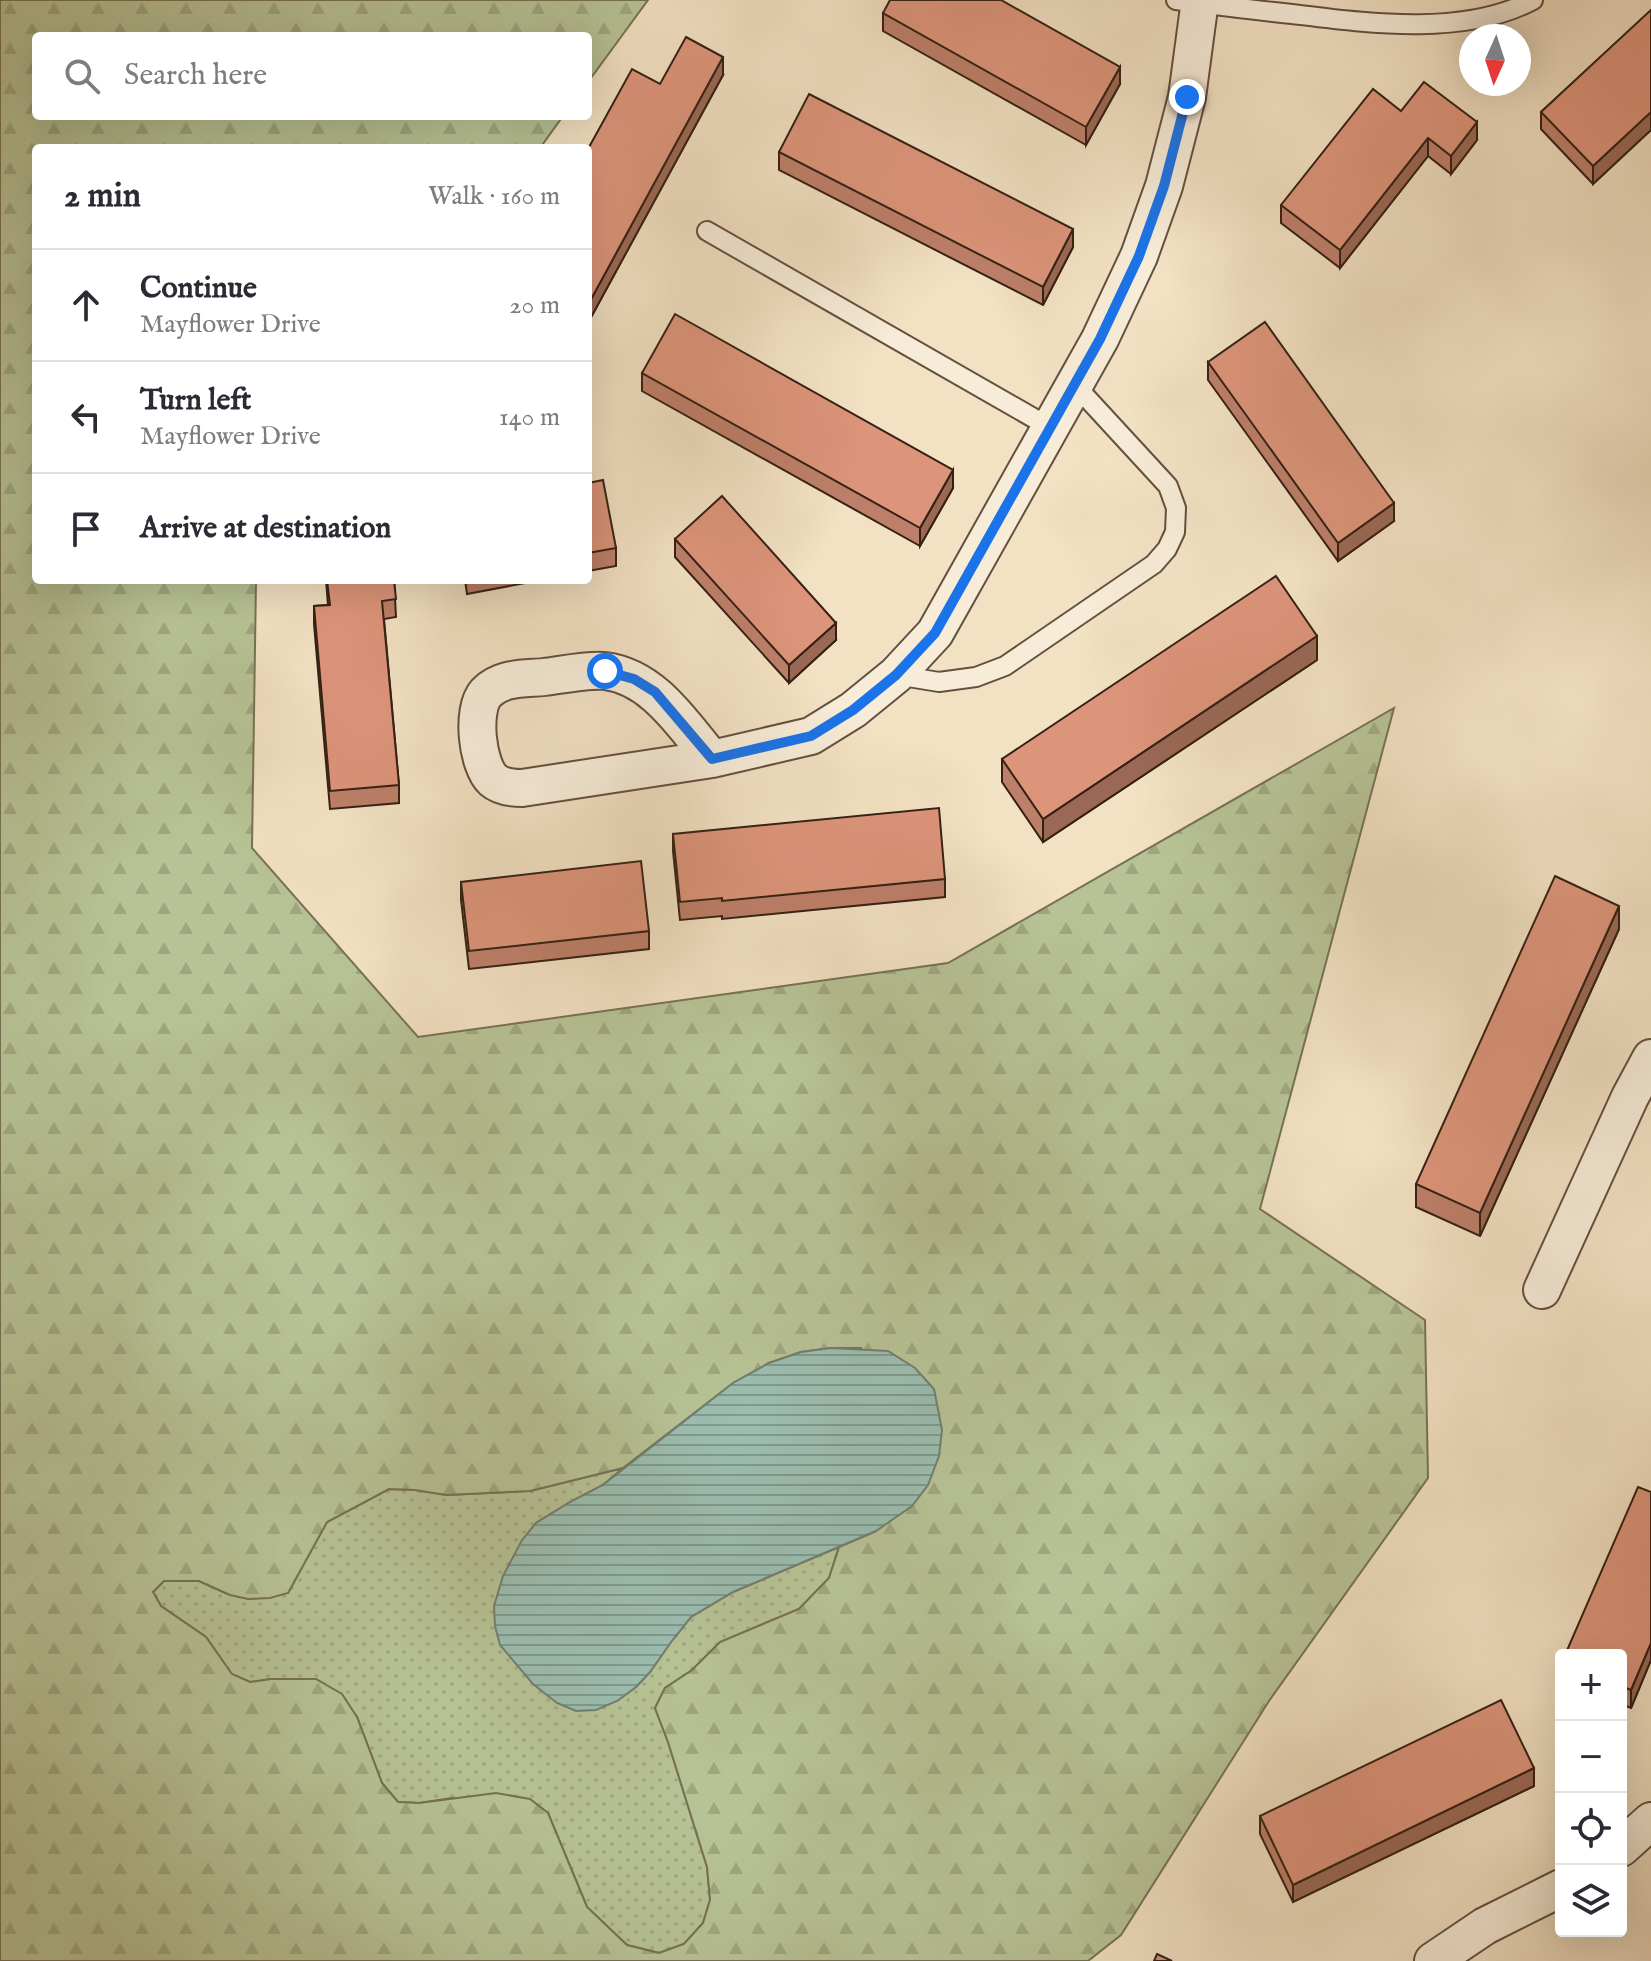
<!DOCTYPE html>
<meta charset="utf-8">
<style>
body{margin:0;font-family:"IM FELL English",serif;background:#f2f2f3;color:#2b2b33}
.controls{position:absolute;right:24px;bottom:24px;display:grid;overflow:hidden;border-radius:8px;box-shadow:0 8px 32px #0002}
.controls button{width:72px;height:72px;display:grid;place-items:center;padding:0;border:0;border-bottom:2px solid #e1e1e2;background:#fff;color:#2b2b33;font:40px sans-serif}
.compass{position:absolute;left:1459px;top:24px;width:72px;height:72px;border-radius:50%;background:#fff;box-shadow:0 8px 32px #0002;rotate:183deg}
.stop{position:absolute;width:24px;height:24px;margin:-18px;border:6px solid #1a73e8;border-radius:50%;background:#fff}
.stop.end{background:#1a73e8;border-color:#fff;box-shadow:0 2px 8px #0008}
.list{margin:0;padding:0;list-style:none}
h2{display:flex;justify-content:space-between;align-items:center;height:104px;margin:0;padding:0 32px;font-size:34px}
h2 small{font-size:26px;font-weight:400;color:#7c7c81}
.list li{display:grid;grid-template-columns:52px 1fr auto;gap:24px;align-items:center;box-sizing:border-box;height:112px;padding:0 32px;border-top:2px solid #e1e1e2}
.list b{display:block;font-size:30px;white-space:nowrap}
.list p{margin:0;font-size:26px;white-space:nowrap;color:#7c7c81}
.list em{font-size:26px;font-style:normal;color:#7c7c81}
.icon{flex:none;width:44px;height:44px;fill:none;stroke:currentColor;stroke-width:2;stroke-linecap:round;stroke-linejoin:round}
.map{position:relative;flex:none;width:1651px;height:1961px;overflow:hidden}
.search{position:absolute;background:#fff;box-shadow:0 8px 32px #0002;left:32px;top:32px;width:560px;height:88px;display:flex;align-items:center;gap:20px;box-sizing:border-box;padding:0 28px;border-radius:8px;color:#7c7c81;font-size:30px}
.panel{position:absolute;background:#fff;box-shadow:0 8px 32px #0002;left:32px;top:144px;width:560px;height:440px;border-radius:8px}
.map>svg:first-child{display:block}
</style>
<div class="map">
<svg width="1651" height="1961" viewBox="0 0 1651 1961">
<defs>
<pattern id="grass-dots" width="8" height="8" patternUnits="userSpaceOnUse" patternTransform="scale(2)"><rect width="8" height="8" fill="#b7c396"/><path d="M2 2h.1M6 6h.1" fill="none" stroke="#9ea780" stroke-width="1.8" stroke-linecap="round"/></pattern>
<pattern id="forest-firs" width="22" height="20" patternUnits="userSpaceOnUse" patternTransform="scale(2)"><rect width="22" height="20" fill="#b7c396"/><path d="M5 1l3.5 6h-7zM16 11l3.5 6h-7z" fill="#9ea780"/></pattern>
<pattern id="water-rules" width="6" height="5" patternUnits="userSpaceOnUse" patternTransform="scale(2)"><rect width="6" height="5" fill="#9bbeb1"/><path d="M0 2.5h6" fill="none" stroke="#7f9a8f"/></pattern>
</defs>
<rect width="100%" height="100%" fill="#f2e1c3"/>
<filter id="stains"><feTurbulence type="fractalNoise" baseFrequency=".0025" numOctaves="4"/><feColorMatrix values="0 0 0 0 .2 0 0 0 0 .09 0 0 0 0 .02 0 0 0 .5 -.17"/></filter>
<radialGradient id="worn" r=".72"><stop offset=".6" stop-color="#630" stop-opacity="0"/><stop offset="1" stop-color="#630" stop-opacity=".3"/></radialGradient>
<!-- grass -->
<path fill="url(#grass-dots)" stroke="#767255" stroke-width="2" d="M623 1468 603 1485 570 1502 536 1523 617 1701 636 1687 650 1672 671 1642 691 1617 733 1592 839 1547 829 1578 799 1609 720 1642 692 1670 665 1688 655 1708 668 1742 707 1867 710 1900 703 1923 684 1944 659 1953 627 1945 587 1907 548 1813 452 1798 419 1803 398 1802 382 1783 357 1717 271 1679 250 1682 232 1675 206 1637 161 1606 153 1592 164 1581H199L230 1595 288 1593 327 1522 389 1489 415 1490 447 1495 530 1491Z"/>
<!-- forest -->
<path fill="url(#forest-firs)" stroke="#767255" stroke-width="2" fill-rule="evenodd" d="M0 0H648L588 82V36H36V116H563L540 148H36V580H256L252 848 418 1037 948 963 1394 708 1260 1209 1425 1320 1428 1478 1269 1701 1121 1935 1088 1961H0ZM831 1348H861L876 1531 839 1547 829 1578 799 1609 720 1642 692 1670 665 1688 655 1708 668 1742 707 1867 710 1900 703 1923 684 1944 659 1953 627 1945 587 1907 548 1813 530 1799 496 1793 419 1803 398 1802 382 1783 357 1717 342 1694 316 1679H271L250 1682 232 1674 206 1637 161 1606 153 1592 164 1581H199L230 1595 248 1599 270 1598 288 1593 327 1522 389 1489 415 1490 446 1495 530 1491 623 1468 733 1383 769 1363 801 1352Z"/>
<!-- water -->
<path fill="url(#water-rules)" stroke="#727f72" stroke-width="2" d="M831 1348 888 1351 915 1368 934 1389 942 1430 939 1456 928 1485 912 1506 876 1531 733 1592 691 1617 671 1642 650 1672 636 1687 617 1701 596 1710 576 1711 557 1703 533 1684 500 1645 495 1626 494 1606 503 1576 522 1540 536 1523 570 1502 603 1485 733 1383 769 1363 801 1352Z"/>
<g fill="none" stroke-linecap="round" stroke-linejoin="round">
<!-- service casing -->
<g stroke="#645040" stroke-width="22">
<g id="service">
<path d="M1176 0C1214 5 1253 10 1292 14 1366 23 1464 37 1533 0"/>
<path d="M707 231 1051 428"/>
<path d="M896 675 939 682 976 677 1005 666 1154 564 1167 549 1175 532 1176 508 1168 486 1075 385"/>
</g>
</g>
<!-- minor casing -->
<g stroke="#645040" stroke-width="40">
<g id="minor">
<path d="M712 759C683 725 654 677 605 671 589 669 561 675 544 677 524 679 501 677 486 693 471 710 477 765 493 780 501 787 512 788 522 788L712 759 811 736 853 710 896 675 935 633 1100 339 1139 256 1164 186 1187 97 1200 0"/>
<path d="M1542 1290 1630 1097 1651 1058"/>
<path d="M1621 1848 1651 1821"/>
<path d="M1433 1961 1485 1926 1561 1888"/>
</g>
</g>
<!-- service -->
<use href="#service" stroke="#f7ecd8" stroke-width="18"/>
<!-- minor -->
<use href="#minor" stroke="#f7ecd8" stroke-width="36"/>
</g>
<!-- wall -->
<g fill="#bd7f69" stroke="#352014" stroke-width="2">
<path d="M1651 10V130L1593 184 1541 129V112Z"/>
<path d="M883 13 1120 84 1086 145 883 31Z"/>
<path d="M723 75 589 321H588V149L660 84Z"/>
<path d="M1401 111 1477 140 1451 174 1428 156 1340 268 1281 223V205Z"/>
<path d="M779 152 1073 247 1043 305 779 170Z"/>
<path d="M1208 362 1394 521 1338 561 1208 380Z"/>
<path d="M642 373 953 488 920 546 642 391Z"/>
<path d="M588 483 616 548V566L588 571Z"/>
<path d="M675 539 836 640 789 683 675 557Z"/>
<path d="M326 580H394L396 617 384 619 399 785V803L330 809 314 624V606L328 605Z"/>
<path d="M465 580H541L467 594Z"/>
<path d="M1317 660 1043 842 1002 782V759Z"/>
<path d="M673 834 945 879V897L722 919V916L680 920 673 851Z"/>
<path d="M461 882 649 931V949L469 969 461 900Z"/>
<path d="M1619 929 1480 1236 1416 1207V1184Z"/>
<path d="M1651 1492V1660L1631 1708 1621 1704V1655Z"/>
<path d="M1534 1786 1293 1902 1260 1834V1816Z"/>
</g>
<!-- shaded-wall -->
<g fill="#9a6855" stroke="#352014" stroke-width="2">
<path d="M723 57V75L589 321V303Z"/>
<path d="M1120 67V84L1086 145V127Z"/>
<path d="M1651 112V130L1593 184V166Z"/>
<path d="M1477 122V140L1451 174V156Z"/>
<path d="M1428 138V156L1340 268V250Z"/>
<path d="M1073 229V247L1043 305V287Z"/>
<path d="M953 470V488L920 546V528Z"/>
<path d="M1394 503V521L1338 561V543Z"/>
<path d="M836 623V640L789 683V665Z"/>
<path d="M1317 636V660L1043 842V819Z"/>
<path d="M1619 906V929L1480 1236V1213Z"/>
<path d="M1651 1643V1660L1631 1708V1690Z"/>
<path d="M1534 1768V1786L1293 1902V1885Z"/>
</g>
<!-- building -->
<g fill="#dc947a" stroke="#352014" stroke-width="2">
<path d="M890 0H1001L1120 67 1086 127 883 13Z"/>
<path d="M1651 10V112L1593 166 1541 112Z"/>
<path d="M686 37 723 57 589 303H588V149L632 69 660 84Z"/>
<path d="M1424 82 1477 122 1451 156 1428 138 1340 250 1281 205 1373 89 1401 111Z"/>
<path d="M809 94 1073 229 1043 287 779 152Z"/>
<path d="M675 314 953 470 920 528 642 373Z"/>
<path d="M1265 322 1394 503 1338 543 1208 362Z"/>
<path d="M603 480 616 548 588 553V483Z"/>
<path d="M722 496 836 623 789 665 675 539Z"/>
<path d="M1276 576 1317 636 1043 819 1002 759Z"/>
<path d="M327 580H394L396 599 382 601 399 785 330 791 314 606 330 605Z"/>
<path d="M939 808 945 879 722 901V898L680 902 673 834Z"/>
<path d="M641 861 649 931 469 951 461 882Z"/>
<path d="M1555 876 1619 906 1480 1213 1416 1184Z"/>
<path d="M1638 1487 1651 1492V1643L1631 1690 1621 1686V1655H1565Z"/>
<path d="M1501 1700 1534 1768 1293 1885 1260 1816Z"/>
<path d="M1157 1954 1172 1961H1154Z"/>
</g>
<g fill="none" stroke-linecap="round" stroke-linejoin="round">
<!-- route -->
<path stroke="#1a73e8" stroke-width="10" d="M605 671 634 679 655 692 712 759 811 736 853 710 896 675 935 633 1100 339 1139 256 1164 186 1187 97"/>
</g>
<rect width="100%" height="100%" filter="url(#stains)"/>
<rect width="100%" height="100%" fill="url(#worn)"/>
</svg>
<div class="controls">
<button>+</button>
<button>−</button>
<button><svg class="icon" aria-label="locate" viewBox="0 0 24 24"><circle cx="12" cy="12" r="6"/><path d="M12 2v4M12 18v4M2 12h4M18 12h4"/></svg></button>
<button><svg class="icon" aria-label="layers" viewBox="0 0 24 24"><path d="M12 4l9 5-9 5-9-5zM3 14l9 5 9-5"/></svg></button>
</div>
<svg class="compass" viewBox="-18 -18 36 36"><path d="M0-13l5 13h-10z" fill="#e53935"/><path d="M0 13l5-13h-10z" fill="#7c7c81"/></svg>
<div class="stop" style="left:605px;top:671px"></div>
<div class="stop end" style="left:1187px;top:97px"></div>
<div class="search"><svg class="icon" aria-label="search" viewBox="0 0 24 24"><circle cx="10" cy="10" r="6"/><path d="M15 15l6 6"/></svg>Search here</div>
<section class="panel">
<h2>2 min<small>Walk · 160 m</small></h2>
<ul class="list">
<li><svg class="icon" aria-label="ahead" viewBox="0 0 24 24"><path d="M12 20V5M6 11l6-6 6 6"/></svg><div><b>Continue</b><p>Mayflower Drive</p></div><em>20 m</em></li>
<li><svg class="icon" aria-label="left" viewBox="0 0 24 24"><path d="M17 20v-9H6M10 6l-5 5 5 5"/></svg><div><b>Turn left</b><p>Mayflower Drive</p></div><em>140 m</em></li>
<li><svg class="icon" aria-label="arrive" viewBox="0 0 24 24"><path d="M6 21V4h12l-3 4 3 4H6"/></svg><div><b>Arrive at destination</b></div></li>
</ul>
</section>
</div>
